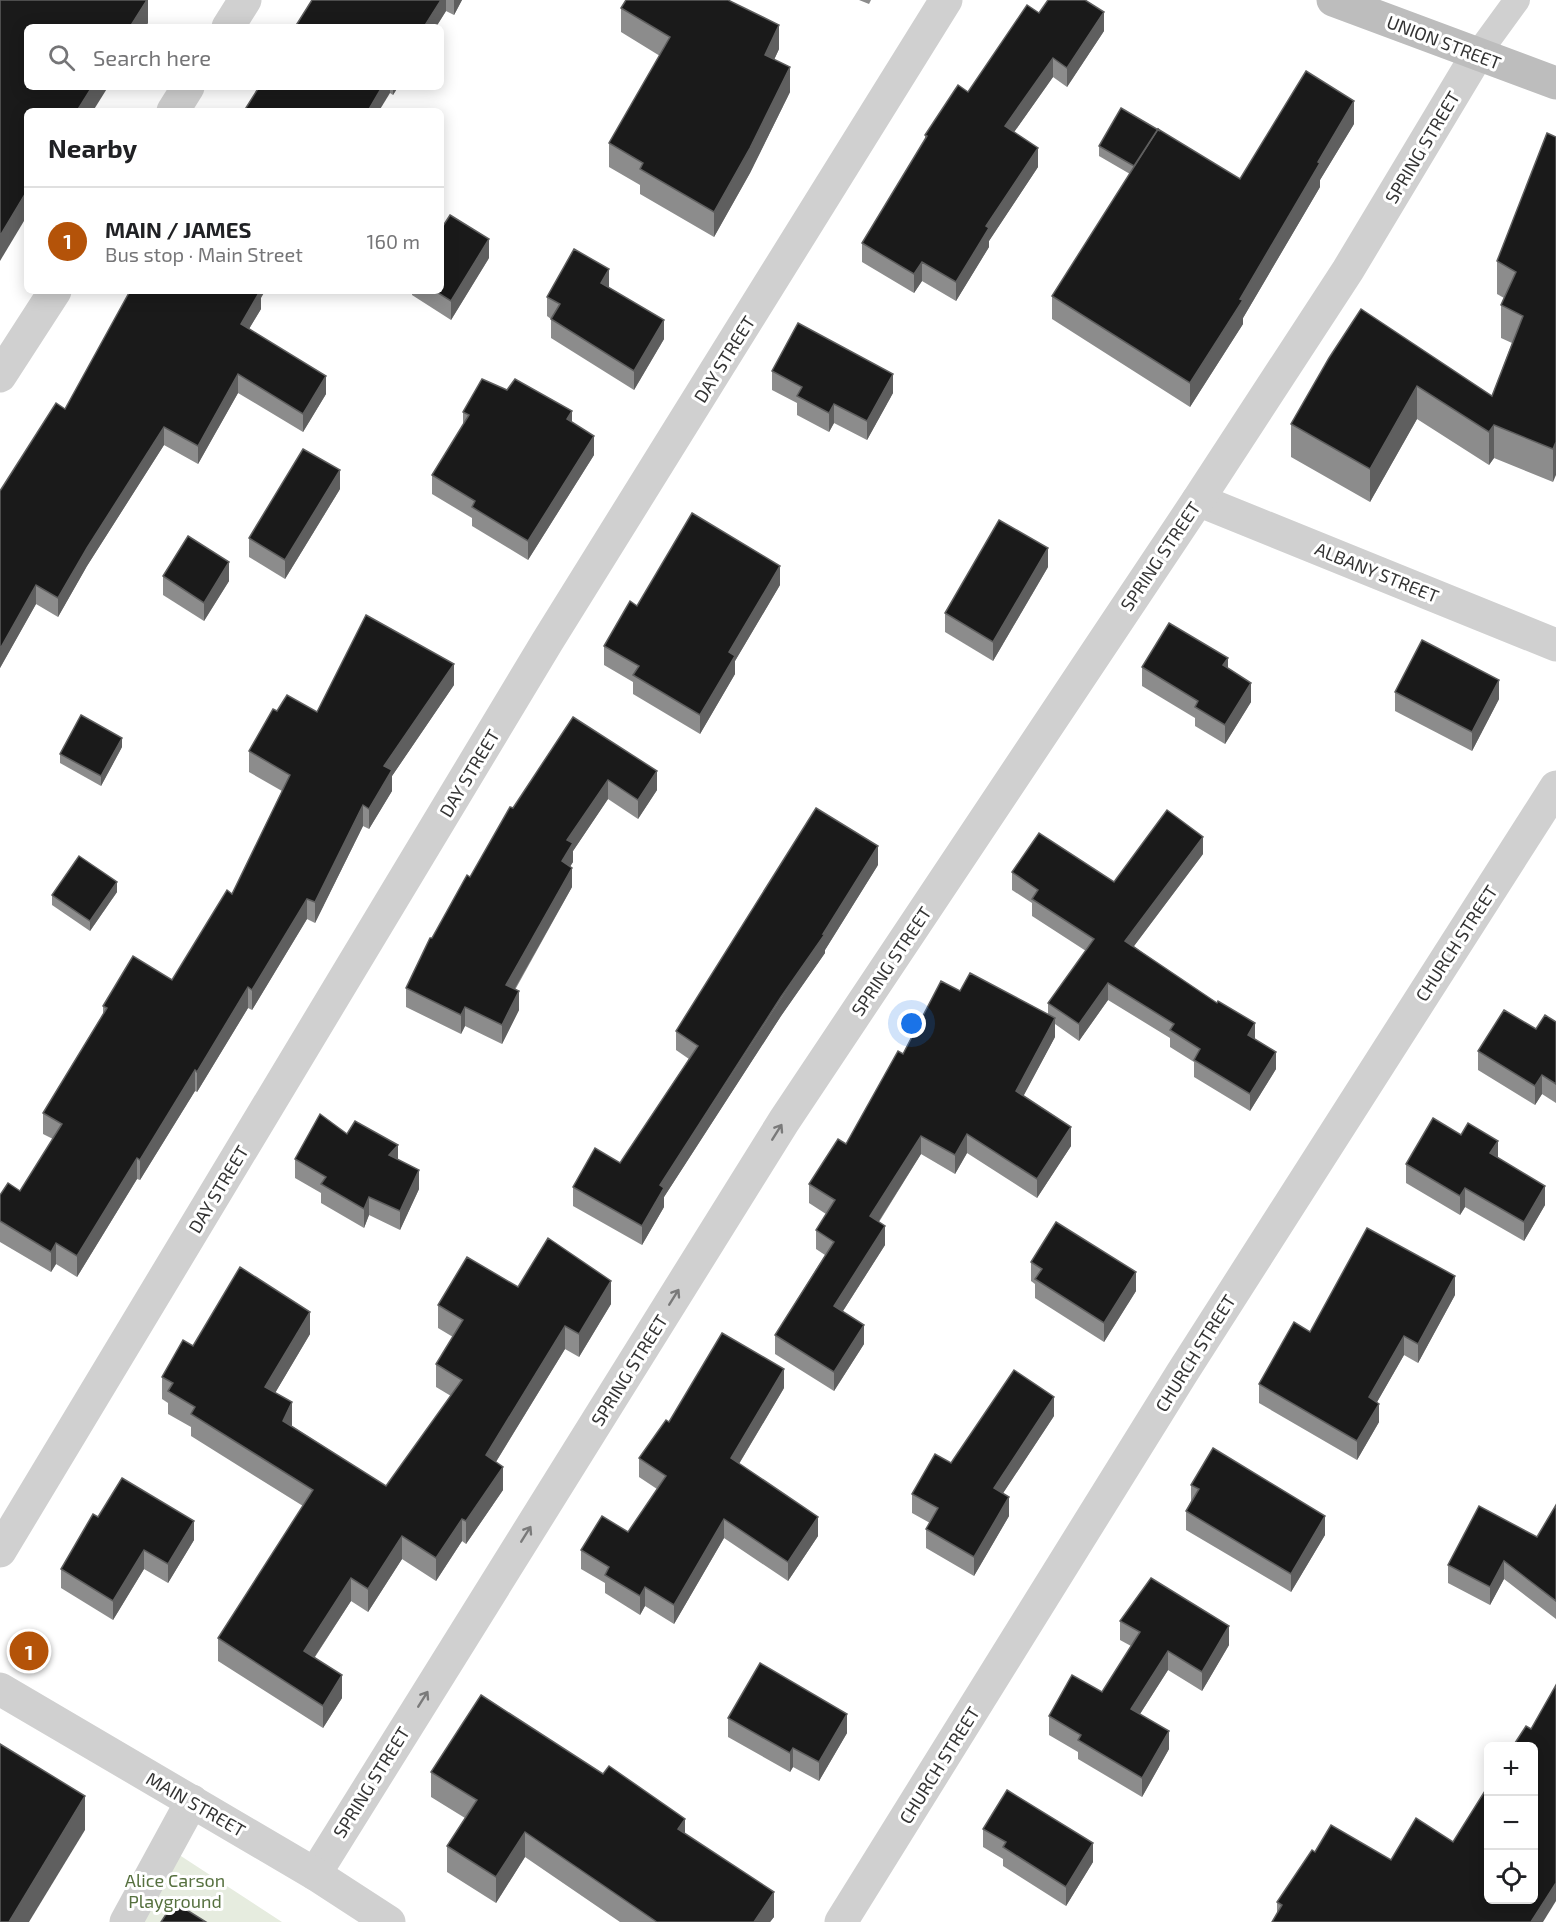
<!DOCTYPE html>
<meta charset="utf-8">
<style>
body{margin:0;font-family:"Exo 2",sans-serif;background:#f6f6f6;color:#202124}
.controls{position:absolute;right:18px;bottom:18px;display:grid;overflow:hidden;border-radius:9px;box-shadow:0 3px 15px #0003}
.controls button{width:54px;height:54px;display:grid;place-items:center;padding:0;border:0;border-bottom:2px solid #e0e0e0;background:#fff;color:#202124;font:30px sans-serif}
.you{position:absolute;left:912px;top:1024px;width:21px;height:21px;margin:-15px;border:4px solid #fff;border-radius:50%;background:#1a73e8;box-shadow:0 0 0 9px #1a73e833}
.badge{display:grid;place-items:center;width:39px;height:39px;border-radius:50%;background:#b45309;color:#fff;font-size:20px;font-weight:700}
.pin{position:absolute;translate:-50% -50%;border:3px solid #fff;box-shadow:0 2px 6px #0006}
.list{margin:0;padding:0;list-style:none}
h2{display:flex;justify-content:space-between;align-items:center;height:78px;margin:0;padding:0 24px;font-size:26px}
h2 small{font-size:20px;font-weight:400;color:#757577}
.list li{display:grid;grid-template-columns:39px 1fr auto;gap:18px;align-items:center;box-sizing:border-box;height:108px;padding:0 24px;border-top:2px solid #e0e0e0}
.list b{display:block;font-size:22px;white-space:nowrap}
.list p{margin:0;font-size:20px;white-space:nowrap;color:#757577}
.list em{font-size:20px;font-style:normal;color:#757577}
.icon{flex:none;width:33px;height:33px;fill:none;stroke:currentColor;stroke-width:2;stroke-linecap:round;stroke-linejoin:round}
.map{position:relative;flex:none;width:1556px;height:1922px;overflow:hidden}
.search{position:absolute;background:#fff;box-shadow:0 3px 15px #0003;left:24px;top:24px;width:420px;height:66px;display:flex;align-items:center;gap:15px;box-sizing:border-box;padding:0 21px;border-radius:9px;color:#757577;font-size:22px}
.panel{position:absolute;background:#fff;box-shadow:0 3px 15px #0003;left:24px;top:108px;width:420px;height:186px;border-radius:9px}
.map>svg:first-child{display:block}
</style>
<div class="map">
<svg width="1556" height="1922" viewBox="0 0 1556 1922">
<rect width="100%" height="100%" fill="#fff"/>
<!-- green -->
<path fill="#e6ecdf" d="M164 1845 282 1922H117Z"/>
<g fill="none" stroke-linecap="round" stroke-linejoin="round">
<!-- service -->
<path stroke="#d0d0d0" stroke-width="26" d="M1477 55 1517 0"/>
<!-- minor -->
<g stroke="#d0d0d0" stroke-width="33">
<path d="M228 27 245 0"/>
<path d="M173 111 188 87"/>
<path d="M0 376 55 291"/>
<path d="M1198 500 1556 645"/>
<path d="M0 1551 547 642 946 0"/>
<path d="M315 1874 784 1121 1198 500 1348 270 1477 55"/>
<path d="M126 1922 192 1801"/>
<path d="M841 1922 1182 1373 1556 787"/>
</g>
<!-- tertiary -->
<path stroke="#d0d0d0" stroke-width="33" d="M0 1689 315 1874 389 1922"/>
<!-- secondary -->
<path stroke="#bdbdbd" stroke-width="33" d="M1333 0 1556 83"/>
</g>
<!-- wall -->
<g fill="#8c8c8c">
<path d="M312 0H462L454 15 446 11 436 27H295Z"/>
<path d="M859 0H871L869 4Z"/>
<path d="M621 8 779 49 774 60 790 92 750 173 714 237 640 194V185L609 167V143L660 56 621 32Z"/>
<path d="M1039 13 1104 31 1067 87 1053 77 1014 132 1038 167 989 241V247L956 301 922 281 914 293 862 262V243L925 139V135L968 92Z"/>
<path d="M259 87H398L393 95 390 93Z"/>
<path d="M1354 124 1320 180V187L1243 318V324L1190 407 1052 319V296L1130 174 1099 156V146L1240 179Z"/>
<path d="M1556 137 1553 482 1494 458 1489 465 1417 419 1370 502 1291 457V424L1329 358 1492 396 1512 343 1501 338V305L1504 298 1497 294V261Z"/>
<path d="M489 258 451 320 412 295V291H441Z"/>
<path d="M609 288 664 339 634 390 551 338V319L547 316V297Z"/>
<path d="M261 298V309L249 329 326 394 303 432 238 393 198 464 164 445 87 566 58 617 36 604 0 668V491L65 409Z"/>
<path d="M772 371 893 393 867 440 834 423 829 432 797 415V403L772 390Z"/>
<path d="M463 412 572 422 594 455 528 560 472 526V518L432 494V475L463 425Z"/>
<path d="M340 489 285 579 249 557V538Z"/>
<path d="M1048 567 993 661 945 632V613Z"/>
<path d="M163 576 229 581 204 621 163 595Z"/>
<path d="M780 585 735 661V674L700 734 633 694V682L604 665V646L637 606Z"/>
<path d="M1142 667 1228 668 1251 702 1225 744 1195 726V718L1142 686Z"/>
<path d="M454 685 392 776V791L369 829 363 826 315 923 307 919 252 1010 248 1008 197 1092 195 1091 140 1180 137 1179 77 1277 56 1264 51 1272 0 1242V1195L20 1191 53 1139 43 1134V1113L103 1014V1006L172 980 232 894 282 791 249 772V751L277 711 317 712Z"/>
<path d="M1395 692 1499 699 1472 751 1395 711Z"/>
<path d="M573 717 657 790 638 819 608 799 573 851V862L570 866 572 887 515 990 519 1010 502 1044 465 1026 461 1034 406 1007V988L432 938 513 808Z"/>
<path d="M122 747 101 786 60 763V754Z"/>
<path d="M1203 854 1134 946 1255 1039 1276 1069 1250 1111 1194 1077V1062L1170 1047V1038L1108 1000 1079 1041 1055 1024V1037L1023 1096 1071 1146 1037 1198 967 1153 955 1174 921 1154 879 1222 885 1245 843 1311 864 1344 834 1391 775 1354V1335L825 1255 816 1249V1230L826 1214 809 1203V1184L846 1144 903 1054 960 991 1048 1015V1003L1086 951 1032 916V903L1012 890V872L1114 882Z"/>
<path d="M878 865 825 950V953L781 1016 664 1197V1207L642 1245 573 1206V1187L620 1163 689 1059 676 1050V1031Z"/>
<path d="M117 892 90 931 52 905V895Z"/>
<path d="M1556 1022V1103L1542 1094 1535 1105 1478 1070V1051L1536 1029Z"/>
<path d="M347 1134 398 1159 419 1189 400 1230 369 1215 364 1228 321 1203V1193L295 1178V1159Z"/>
<path d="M1498 1157 1545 1205 1524 1241 1465 1207 1460 1215 1406 1183V1164Z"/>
<path d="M1031 1262 1136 1291 1104 1342 1035 1298V1284L1031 1281Z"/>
<path d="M518 1287 611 1304 579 1357 565 1349 496 1462 503 1490 466 1544 462 1541 436 1581 402 1559 368 1612 351 1601 315 1657 342 1698 323 1728 218 1661V1638L303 1506 191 1436V1427L168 1414V1403L162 1399V1377L193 1346 310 1334 275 1393 292 1425V1426L386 1486 451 1396 436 1387V1364L453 1337 438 1328V1305Z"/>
<path d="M1455 1295 1418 1363 1404 1355 1377 1402 1379 1422 1357 1460 1259 1403V1384L1310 1332Z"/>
<path d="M784 1388 739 1464 818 1536 788 1581 724 1538 674 1624 645 1606 640 1615 605 1593V1583L581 1569V1550L628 1532 657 1489 639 1477V1458L669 1422Z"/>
<path d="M1054 1416 1003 1493 1009 1516 974 1576 926 1548V1529L930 1523 912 1513V1494L951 1463Z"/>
<path d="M1191 1485 1325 1535 1291 1592 1186 1530V1511L1191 1501Z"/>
<path d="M1556 1505V1619L1504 1579 1490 1605 1448 1583V1565L1537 1537Z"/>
<path d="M98 1517 194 1540 168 1583 144 1569 113 1620 61 1588V1569Z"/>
<path d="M1120 1621 1229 1645 1202 1691 1168 1670 1140 1714 1169 1749 1142 1797 1078 1759V1752L1049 1735V1716L1102 1692 1131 1646 1120 1640Z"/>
<path d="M728 1718 847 1733 819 1781 793 1767 790 1772 728 1737Z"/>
<path d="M1531 1729 1556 1901 1277 1914V1902L1315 1852 1391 1860 1453 1842Z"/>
<path d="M431 1772 685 1834 774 1917 770 1922H620L525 1857 496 1903 447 1872V1846L465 1818 431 1797Z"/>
<path d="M983 1829 1093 1862 1066 1906 1003 1866V1859L983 1847Z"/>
</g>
<!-- shaded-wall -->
<g fill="#5f5f5f">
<path d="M147 0H148V23L146 27H130Z"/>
<path d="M441 0H446V11L436 27H424Z"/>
<path d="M454 0H462L454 15Z"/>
<path d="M1104 12V31L1067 87V68Z"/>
<path d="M779 25V49L765 79V55Z"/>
<path d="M1053 58V77L1005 145V126Z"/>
<path d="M790 67V92L750 173 714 237V212Z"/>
<path d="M92 87H108L93 111H77Z"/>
<path d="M382 87H390V93L379 111H368Z"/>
<path d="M393 87H398L393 95Z"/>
<path d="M1354 101V124L1320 180V187L1243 318V324L1190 407V383L1240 299 1318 162Z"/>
<path d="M1038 148V167L989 241V247L956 301V282L986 226Z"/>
<path d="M27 191V216L0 261V236Z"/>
<path d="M489 239V258L451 320V301Z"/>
<path d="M922 262V281L914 293V274Z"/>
<path d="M609 269V288L601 283Z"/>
<path d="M256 291H265L261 298V309L241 342V324Z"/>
<path d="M664 320V339L634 390V371Z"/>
<path d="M238 374V393L198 464V446Z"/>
<path d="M893 374V393L867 440V421Z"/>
<path d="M326 376V394L303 432V414Z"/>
<path d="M1417 386V419L1370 502V469Z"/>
<path d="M834 404V423L829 432V413Z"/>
<path d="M572 411V430L567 419Z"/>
<path d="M1494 425V458L1489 465V432Z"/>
<path d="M164 427V445L87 566 58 617V598L87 548Z"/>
<path d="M594 436V455L528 560V541Z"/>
<path d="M1556 442V475L1553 482V449Z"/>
<path d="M340 470V489L285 579V560Z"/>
<path d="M1048 548V567L993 661V642Z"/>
<path d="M229 562V581L204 621V603Z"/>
<path d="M780 566V585L735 661V674L700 734V715L729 652Z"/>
<path d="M36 585V604L0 668V649Z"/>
<path d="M1228 658V677L1223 665Z"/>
<path d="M454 664V685L392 776V791L369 829V809L384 766Z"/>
<path d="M1499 680V699L1472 751V732Z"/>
<path d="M1251 683V702L1225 744V725Z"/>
<path d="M122 738V747L101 786V776Z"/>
<path d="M657 771V790L638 819V800Z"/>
<path d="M608 780V799L573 851V862L562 880V861L567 840Z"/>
<path d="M363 805V826L315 923V902Z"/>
<path d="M1203 837V854L1125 958V941Z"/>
<path d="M878 846V865L825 950V953L781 1016 664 1197V1207L642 1245V1226L660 1185 823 934Z"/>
<path d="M572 868V887L506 1004V985Z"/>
<path d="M117 882V892L90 931V921Z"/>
<path d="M307 899V919L252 1010V990Z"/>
<path d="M1108 983V1000L1079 1041V1024Z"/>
<path d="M248 987V1008L197 1092V1072Z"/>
<path d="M519 991V1010L502 1044V1025Z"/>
<path d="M465 1007V1026L461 1034V1015Z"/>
<path d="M1055 1018V1037L1016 1110V1091Z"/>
<path d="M1255 1023V1041L1248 1035Z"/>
<path d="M1276 1052V1069L1250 1111V1094Z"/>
<path d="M195 1070V1091L140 1180V1160Z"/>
<path d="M1542 1075V1094L1535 1105V1086Z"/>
<path d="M1071 1127V1146L1037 1198V1179Z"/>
<path d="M967 1134V1153L955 1174V1155Z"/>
<path d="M921 1136V1154L870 1235V1216Z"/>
<path d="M1498 1141V1159L1490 1153Z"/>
<path d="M398 1145V1164L389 1155Z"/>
<path d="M137 1158V1179L77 1277V1256Z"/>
<path d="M419 1170V1189L400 1230V1211Z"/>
<path d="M1545 1186V1205L1524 1241V1222Z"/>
<path d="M1465 1188V1207L1460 1215V1196Z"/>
<path d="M369 1197V1215L364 1228V1209Z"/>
<path d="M885 1226V1245L834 1325V1306Z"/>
<path d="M56 1243V1264L51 1272V1252Z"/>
<path d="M1136 1272V1291L1104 1342V1323Z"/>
<path d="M1455 1276V1295L1418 1363V1344Z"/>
<path d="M611 1281V1304L579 1357V1334Z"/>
<path d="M310 1312V1334L265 1410V1387Z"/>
<path d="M864 1325V1344L834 1391V1372Z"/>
<path d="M565 1326V1349L486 1478V1455Z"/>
<path d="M1404 1336V1355L1369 1416V1397Z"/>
<path d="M784 1369V1388L731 1477V1458Z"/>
<path d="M1054 1397V1416L994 1507V1488Z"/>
<path d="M292 1402V1425L283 1444V1421Z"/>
<path d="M1379 1404V1422L1357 1460V1441Z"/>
<path d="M503 1467V1490L466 1544V1521Z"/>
<path d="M1009 1497V1516L974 1576V1557Z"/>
<path d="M1325 1516V1535L1291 1592V1574Z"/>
<path d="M818 1517V1536L788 1581V1562Z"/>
<path d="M462 1519V1541L436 1581V1558Z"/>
<path d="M724 1519V1538L674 1624V1605Z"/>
<path d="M194 1521V1540L168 1583V1564Z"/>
<path d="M402 1536V1559L368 1612V1589Z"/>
<path d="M144 1550V1569L113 1620V1601Z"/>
<path d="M1504 1561V1579L1490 1605V1587Z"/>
<path d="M351 1578V1601L304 1673V1651Z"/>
<path d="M645 1587V1606L640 1615V1596Z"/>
<path d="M1229 1626V1645L1202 1691V1672Z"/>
<path d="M1168 1651V1670L1131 1728V1709Z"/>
<path d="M342 1675V1698L323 1728V1706Z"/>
<path d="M847 1714V1733L819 1781V1762Z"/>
<path d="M1169 1731V1749L1142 1797V1778Z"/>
<path d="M793 1748V1767L790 1772V1753Z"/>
<path d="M85 1796V1830L29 1922H9Z"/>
<path d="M685 1819V1845L678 1829Z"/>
<path d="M525 1832V1857L496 1903V1877Z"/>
<path d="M1093 1843V1862L1066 1906V1887Z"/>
<path d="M1556 1883V1901L1543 1922H1531Z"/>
<path d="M774 1892V1917L770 1922H754Z"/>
</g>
<!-- building -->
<g fill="#1a1a1a" stroke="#5f5f5f" stroke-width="1.5">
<path d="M0 0H147L130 27H27V87H92L77 111H27V191L0 236Z"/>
<path d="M312 0H441L424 27H295Z"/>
<path d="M626 0H728L779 25 765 55 790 67 750 148 714 212 640 169 643 163 609 143 670 37 621 8Z"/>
<path d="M1048 0H1085L1104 12 1067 68 1053 58 1005 126 1038 148 986 226 989 228 956 282 922 262 914 274 862 243 927 136 925 135 958 85 968 92 1027 5 1039 13Z"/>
<path d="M1306 71 1354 101 1318 162 1320 163 1240 299 1243 300 1190 383 1052 296 1158 129 1240 179Z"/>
<path d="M259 87H382L368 111H244Z"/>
<path d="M1121 108 1160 131 1158 129 1134 166 1099 146Z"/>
<path d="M1547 133 1556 137V442L1553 449 1494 425 1489 432 1417 386 1370 469 1291 424 1329 358 1361 309 1492 396 1523 316 1501 305 1516 272 1497 261Z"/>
<path d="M450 215 489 239 451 301 435 291H441V229Z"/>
<path d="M574 249 609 269 601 283 664 320 634 371 551 319 560 304 547 297Z"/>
<path d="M130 291H260L241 324 326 376 303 414 238 374 198 446 164 427 87 548 58 598 36 585 0 649V491L56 403 65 409Z"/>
<path d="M798 323 893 374 867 421 834 404 829 413 797 396 802 387 772 371Z"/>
<path d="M482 379 507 390 515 379 572 411 567 419 594 436 528 541 472 507 475 501 432 475 469 415 463 412Z"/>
<path d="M303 449 340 470 285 560 249 538Z"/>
<path d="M692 513 780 566 729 652 735 656 700 715 633 675 639 666 604 646 630 601 637 606Z"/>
<path d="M999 520 1048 548 993 642 945 613Z"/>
<path d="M188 536 229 562 204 603 163 576Z"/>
<path d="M366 615 454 664 384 766 392 770 369 809 363 805 315 902 307 899 252 990 248 987 197 1072 195 1070 140 1160 137 1158 77 1256 56 1243 51 1252 0 1221V1195L8 1183 20 1191 62 1124 43 1113 107 1008 103 1006 133 956 172 980 227 890 232 894 290 775 249 751 273 709 277 711 287 695 317 712Z"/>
<path d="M1169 623 1228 658 1223 665 1251 683 1225 725 1195 707 1198 701 1142 667Z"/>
<path d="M1422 640 1499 680 1472 732 1395 692Z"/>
<path d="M81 715 122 738 101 776 60 754Z"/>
<path d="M573 717 657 771 638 800 608 780 567 840 573 843 562 861 572 868 506 985 519 991 502 1025 465 1007 461 1015 406 988 430 938H432L467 875 470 877 510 807 513 808Z"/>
<path d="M816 808 878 846 823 934H825L781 997 660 1185 664 1188 642 1226 573 1187 595 1148 620 1163 698 1046 676 1031Z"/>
<path d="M1167 810 1203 837 1125 941 1217 1003 1218 1001 1255 1023 1248 1035 1276 1052 1250 1094 1194 1060 1200 1049 1170 1030 1174 1024 1108 983 1079 1024 1048 1003 1094 939 1032 899 1038 890 1012 872 1039 833 1114 882Z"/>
<path d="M79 856 117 882 90 921 52 895Z"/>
<path d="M970 973 1055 1018 1016 1091 1071 1127 1037 1179 967 1134 955 1155 921 1136 870 1216 885 1226 834 1306 864 1325 834 1372 775 1335 834 1242 816 1230 835 1200 809 1184 838 1139 846 1144 898 1051 903 1054 941 981 960 991Z"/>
<path d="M1504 1010 1536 1029 1545 1015 1556 1022V1084L1542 1075 1535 1086 1478 1051Z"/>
<path d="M320 1114 347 1134 355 1121 398 1145 389 1155 419 1170 400 1211 369 1197 364 1209 321 1184 326 1177 295 1159Z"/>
<path d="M1433 1118 1461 1135 1468 1123 1498 1141 1490 1153 1545 1186 1524 1222 1465 1188 1460 1196 1406 1164Z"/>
<path d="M1056 1222 1136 1272 1104 1323 1035 1279 1042 1269 1031 1262Z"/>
<path d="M1367 1228 1455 1276 1418 1344 1404 1336 1369 1397 1379 1404 1357 1441 1259 1384 1294 1322 1310 1332Z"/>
<path d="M548 1238 611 1281 579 1334 565 1326 486 1455 503 1467 466 1521 462 1519 436 1558 402 1536 368 1589 351 1578 304 1651 342 1675 323 1706 218 1638 313 1490 191 1414 195 1407 168 1391 173 1383 162 1377 183 1340 193 1346 240 1267 310 1312 265 1387 292 1402 283 1421 386 1486 462 1380 436 1364 463 1320 438 1305 467 1257 518 1287Z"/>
<path d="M722 1333 784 1369 731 1458 818 1517 788 1562 724 1519 674 1605 645 1587 640 1596 605 1575 609 1567 581 1550 602 1516 628 1532 666 1476 639 1458 666 1420 669 1422Z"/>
<path d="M1014 1370 1054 1397 994 1488 1009 1497 974 1557 926 1529 938 1508 912 1494 935 1454 951 1463Z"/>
<path d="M1213 1448 1325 1516 1291 1574 1186 1511 1199 1489 1191 1485Z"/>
<path d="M122 1478 194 1521 168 1564 144 1550 113 1601 61 1569 93 1514 98 1517Z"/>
<path d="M1556 1505V1601L1504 1561 1490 1587 1448 1565 1479 1506 1537 1537Z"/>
<path d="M1151 1578 1229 1626 1202 1672 1168 1651 1131 1709 1169 1731 1142 1778 1078 1740 1081 1735 1049 1716 1072 1675 1102 1692 1140 1632 1120 1621Z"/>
<path d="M760 1663 847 1714 819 1762 793 1748 790 1753 728 1718Z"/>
<path d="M1556 1685V1883L1531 1922H1272L1282 1905 1277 1902 1312 1850 1315 1852 1331 1825 1391 1860 1416 1818 1453 1842 1488 1786V1899H1533V1746H1513L1526 1726 1531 1729Z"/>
<path d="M481 1695 603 1774 609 1766 685 1819 678 1829 774 1892 754 1922H657L525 1832 496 1877 447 1846 477 1800 431 1772Z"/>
<path d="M0 1744 85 1796 9 1922H0Z"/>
<path d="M1007 1790 1093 1843 1066 1887 1003 1847 1006 1842 983 1829Z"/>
<path d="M174 1902 206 1922H161Z"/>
</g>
<!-- one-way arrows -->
<defs><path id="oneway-shaft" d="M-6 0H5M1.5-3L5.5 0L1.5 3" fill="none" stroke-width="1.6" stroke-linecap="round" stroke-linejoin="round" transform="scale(1.5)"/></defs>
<g stroke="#7a7a7a">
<use href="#oneway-shaft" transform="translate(777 1132) rotate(-58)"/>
<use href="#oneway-shaft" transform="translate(674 1297) rotate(-58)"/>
<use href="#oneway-shaft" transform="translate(526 1534) rotate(-58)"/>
<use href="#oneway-shaft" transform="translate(423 1699) rotate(-58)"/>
</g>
<g text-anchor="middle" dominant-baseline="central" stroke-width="6" stroke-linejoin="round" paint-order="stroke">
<!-- street labels -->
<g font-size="18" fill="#333" stroke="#fff">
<text transform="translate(1444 42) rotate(21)">UNION STREET</text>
<text transform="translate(1422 147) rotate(-59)">SPRING STREET</text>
<text transform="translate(724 359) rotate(-58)">DAY STREET</text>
<text transform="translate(1160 556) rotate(-56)">SPRING STREET</text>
<text transform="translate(1377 572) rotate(22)">ALBANY STREET</text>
<text transform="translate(469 773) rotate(-59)">DAY STREET</text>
<text transform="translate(1456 943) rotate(-57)">CHURCH STREET</text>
<text transform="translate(891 961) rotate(-56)">SPRING STREET</text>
<text transform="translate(218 1189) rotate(-59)">DAY STREET</text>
<text transform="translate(1195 1353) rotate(-58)">CHURCH STREET</text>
<text transform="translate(629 1370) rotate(-58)">SPRING STREET</text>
<text transform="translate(939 1765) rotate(-58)">CHURCH STREET</text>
<text transform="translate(371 1782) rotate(-58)">SPRING STREET</text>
<text transform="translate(196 1804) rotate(30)">MAIN STREET</text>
</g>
<!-- park labels -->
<g font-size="18" fill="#56703f" stroke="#fff">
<text x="175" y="1880">Alice Carson<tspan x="175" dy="21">Playground</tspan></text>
</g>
</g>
</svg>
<div class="controls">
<button>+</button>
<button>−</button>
<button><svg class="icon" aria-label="locate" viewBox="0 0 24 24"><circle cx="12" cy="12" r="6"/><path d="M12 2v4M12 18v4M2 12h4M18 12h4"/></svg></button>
</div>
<div class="you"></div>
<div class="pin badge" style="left:29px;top:1651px">1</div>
<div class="search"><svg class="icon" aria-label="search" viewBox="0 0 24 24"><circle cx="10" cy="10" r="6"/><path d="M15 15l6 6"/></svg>Search here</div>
<section class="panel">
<h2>Nearby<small></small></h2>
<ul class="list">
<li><span class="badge">1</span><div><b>MAIN / JAMES</b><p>Bus stop · Main Street</p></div><em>160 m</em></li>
</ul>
</section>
</div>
